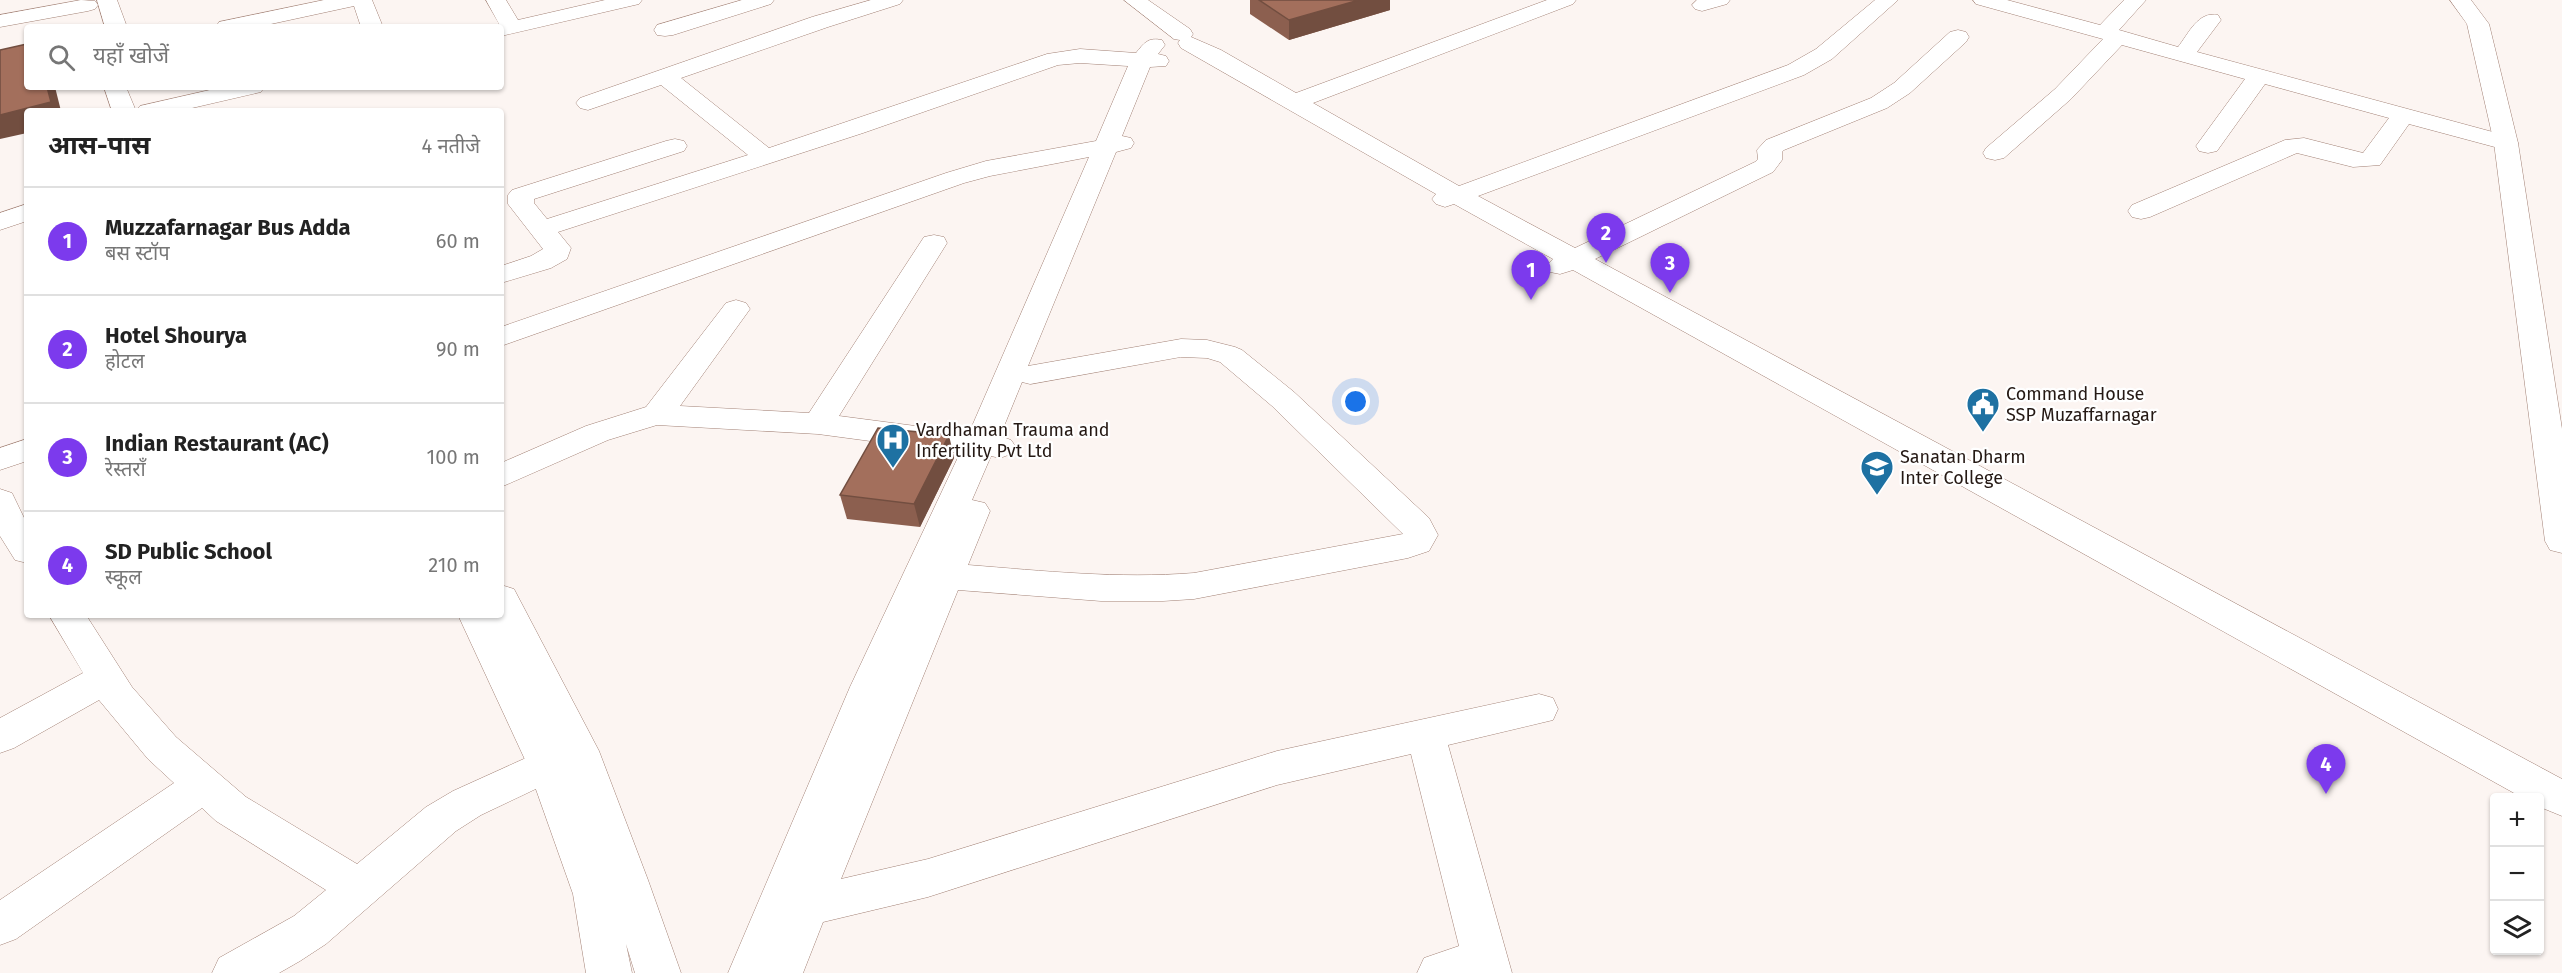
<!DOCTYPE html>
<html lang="hi">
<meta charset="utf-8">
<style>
body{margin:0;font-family:"Fira Sans","Noto Sans Devanagari",sans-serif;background:#f2f2f2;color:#222}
.controls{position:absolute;right:18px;bottom:18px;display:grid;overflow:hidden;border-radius:6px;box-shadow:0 2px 4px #0004}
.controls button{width:54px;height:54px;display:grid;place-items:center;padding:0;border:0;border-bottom:2px solid #e0e0e0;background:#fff;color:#222;font:30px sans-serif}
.you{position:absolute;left:1356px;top:402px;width:21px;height:21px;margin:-15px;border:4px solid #fff;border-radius:50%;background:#1a73e8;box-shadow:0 0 0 9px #1a73e833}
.badge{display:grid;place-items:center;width:39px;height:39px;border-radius:50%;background:#7c3aed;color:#fff;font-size:20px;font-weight:700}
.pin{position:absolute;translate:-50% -50px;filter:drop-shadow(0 2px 3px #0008)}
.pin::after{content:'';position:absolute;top:32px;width:21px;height:18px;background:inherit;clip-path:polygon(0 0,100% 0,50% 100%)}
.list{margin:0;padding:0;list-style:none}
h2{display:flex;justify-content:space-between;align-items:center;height:78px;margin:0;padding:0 24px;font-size:26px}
h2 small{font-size:20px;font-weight:400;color:#767676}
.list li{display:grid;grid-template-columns:39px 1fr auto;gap:18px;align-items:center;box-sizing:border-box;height:108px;padding:0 24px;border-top:2px solid #e0e0e0}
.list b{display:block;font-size:22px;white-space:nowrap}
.list p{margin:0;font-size:20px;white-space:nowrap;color:#767676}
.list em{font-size:20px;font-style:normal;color:#767676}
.icon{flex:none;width:33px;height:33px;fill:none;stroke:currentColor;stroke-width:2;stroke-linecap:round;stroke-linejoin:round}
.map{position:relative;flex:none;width:2562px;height:973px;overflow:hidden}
.search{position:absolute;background:#fff;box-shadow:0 2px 4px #0004;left:24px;top:24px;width:480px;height:66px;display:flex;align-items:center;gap:15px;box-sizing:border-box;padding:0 21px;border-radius:6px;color:#767676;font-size:22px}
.panel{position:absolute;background:#fff;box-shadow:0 2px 4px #0004;left:24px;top:108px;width:480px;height:510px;border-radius:6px}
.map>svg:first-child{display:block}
</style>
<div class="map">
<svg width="2562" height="973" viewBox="0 0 2562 973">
<rect width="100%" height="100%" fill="#fcf5f2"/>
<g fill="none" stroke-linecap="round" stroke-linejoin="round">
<!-- minor casing -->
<g stroke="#a28175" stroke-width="1">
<g id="minor">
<path d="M81 0 95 1 98 5 95 9 88 11 0 27V15Z"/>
<path d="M324 0H372L383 27H361L354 6 257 27H216L219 22Z"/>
<path d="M486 0H506L518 20 605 0H642L639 4 501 36V27H492L499 24Z"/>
<path d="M742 0H774L771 4 673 35 665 36 657 35 654 30 657 25Z"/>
<path d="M871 0H903L900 4 828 27 681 78 769 148 1047 54 1080 49 1136 53C1144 43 1148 37 1162 40L1165 45 1158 54 1166 56 1169 61 1166 66 1150 67 1122 136 1131 138 1134 143 1131 148 1116 152 1028 366 1181 339 1207 340 1235 347 1242 350 1294 392 1429 518 1438 535 1429 551 1408 558 1194 599 1163 601H1101L958 590 841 879 928 859 1277 751 1539 694 1553 698 1558 709 1553 720 1448 745 1512 973H1417L1424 958 1459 946 1411 754 1277 785 928 897 823 922 803 973H728L850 687 960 453 818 434 657 425 608 440 501 487V463L586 426 646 407 726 303 736 300 746 303 750 309 680 406 809 413 924 237 934 235 944 237 947 243 839 416 969 433 1089 157 990 176 964 183 501 346V327L946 173 986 161 1096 141 1128 66 1080 63 1058 65 863 133 558 232 571 248 567 259 551 268 501 283V266L531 256 543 249 508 204V195L512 190 666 141 675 139 684 141 687 146 684 151 534 199V203L547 219 748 155 661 85 588 110 580 108 576 103 580 98 812 17ZM1181 357 1207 358 1220 362 1272 406 1403 534 1194 573C1118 579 1044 571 968 565L990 511 985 503 972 500 991 456 1000 458 1011 454 1016 447 1011 440 1000 436 1022 382 1030 384Z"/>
<path d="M1124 0H1148L1190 29 1193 34 1191 37 1221 50 1296 93 1547 0H1576L1573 4 1313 103 1459 186 1788 65 1816 49 1875 0H1898L1832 59 1804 75 1478 196 1575 248 1755 162 1758 159 1757 150 1766 140 1871 98 1894 83 1950 32 1958 30 1966 32 1969 37 1966 42 1910 93 1887 108 1784 150 1782 152V160L1773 172 1595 259 2562 779V816L2540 807V798H2523L1573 270 1560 274 1550 272 1546 266 1553 259 1454 204 1445 207 1436 204 1432 199 1436 194 1181 48 1178 43 1180 40 1174 39Z"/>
<path d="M1697 0H1730L1727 4 1702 11 1695 9 1692 5Z"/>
<path d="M1973 0H2007L2100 25 2124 0H2146L2119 30 2178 47C2189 33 2198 11 2218 15L2221 20 2197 52 2515 138 2518 143 2515 148 2506 150 2409 124 2380 165 2353 167 2297 153 2150 217 2141 219 2132 217 2128 211 2132 205 2285 140 2304 138 2363 153 2389 118 2265 84 2217 151 2208 153 2199 151 2196 146 2245 79 2122 45 2071 99 2004 158 1995 160 1986 158 1983 153 1986 148 2055 89 2103 39 1976 4Z"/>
<path d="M223 87H264L261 92 179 111H136L140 106Z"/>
<path d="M27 204V221L0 230V213Z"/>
<path d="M27 439V461L0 470V448Z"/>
<path d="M0 489 12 493 27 524V563L15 560 0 536Z"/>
<path d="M49 615H86L132 687 176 737 246 797 357 864 426 807 453 791 570 738 584 742 590 754 584 766 481 815 456 831 326 944 300 961 279 973H212L219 958 294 916 326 890 216 821 202 808 16 939 0 945V900L174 783 148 759 99 700 14 748 0 753V718L83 673Z"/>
</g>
</g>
<!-- major casing -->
<g stroke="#a28175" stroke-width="1">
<g id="major">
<path d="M97 0H117L127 27H105Z"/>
<path d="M2450 0H2471L2489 24 2518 143 2562 429V553L2550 550 2545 541 2494 143 2467 24Z"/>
<path d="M104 87H126L136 111H112Z"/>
<path d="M501 585 514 589 599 751 648 880 681 973H635L626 944 632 973H586L573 894 527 764 458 615H501Z"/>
</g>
</g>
<!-- minor -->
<use href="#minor" fill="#fff" fill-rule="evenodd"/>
<!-- major -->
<use href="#major" fill="#fff" fill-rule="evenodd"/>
</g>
<!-- wall -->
<g fill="#8c5f4f">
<path d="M1250 0H1390V10L1289 40 1250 14Z"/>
<path d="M954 458 920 527 847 519 840 495Z"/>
</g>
<!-- shaded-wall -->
<g fill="#724e40">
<path d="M1359 0H1390V10L1289 40V20Z"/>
<path d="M47 87H55L61 111H27V133L0 139V115Z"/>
<path d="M949 435 954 458 920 527 914 504Z"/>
</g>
<!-- building -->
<g fill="#a36f5c" stroke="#724e40" stroke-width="1.5">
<path d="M1259 0H1359L1289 20Z"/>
<path d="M27 44V87H47L51 102 0 115V50Z"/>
<path d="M878 428 949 435 914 504 840 495Z"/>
</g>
<!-- icons -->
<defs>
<g id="civic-pin" transform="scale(1.725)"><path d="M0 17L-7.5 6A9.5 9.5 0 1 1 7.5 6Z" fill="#1e71a2" stroke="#fff"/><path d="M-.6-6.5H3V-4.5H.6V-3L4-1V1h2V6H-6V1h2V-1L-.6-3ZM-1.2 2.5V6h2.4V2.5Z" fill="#fff"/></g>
<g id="hospital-pin" transform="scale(1.725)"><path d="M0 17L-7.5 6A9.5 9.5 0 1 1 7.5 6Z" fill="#1e71a2" stroke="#fff"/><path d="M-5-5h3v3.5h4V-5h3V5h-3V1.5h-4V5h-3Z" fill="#fff"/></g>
<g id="school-pin" transform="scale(1.725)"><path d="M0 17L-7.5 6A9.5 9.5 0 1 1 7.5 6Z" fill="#1e71a2" stroke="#fff"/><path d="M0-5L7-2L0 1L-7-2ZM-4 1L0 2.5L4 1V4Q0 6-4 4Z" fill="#fff"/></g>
</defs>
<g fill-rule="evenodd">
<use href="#civic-pin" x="1983" y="404"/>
<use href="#hospital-pin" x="893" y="440"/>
<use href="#school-pin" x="1877" y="467"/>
</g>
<g text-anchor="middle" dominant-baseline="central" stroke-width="4.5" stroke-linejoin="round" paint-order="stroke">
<!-- poi labels -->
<g font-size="18" fill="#251914" stroke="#fff" text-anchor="start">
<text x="2006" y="394">Command House<tspan x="2006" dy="21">SSP Muzaffarnagar</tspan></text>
<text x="916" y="430">Vardhaman Trauma and<tspan x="916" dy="21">Infertility Pvt Ltd</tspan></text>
<text x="1900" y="457">Sanatan Dharm<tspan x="1900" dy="21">Inter College</tspan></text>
</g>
</g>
</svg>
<div class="controls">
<button>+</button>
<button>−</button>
<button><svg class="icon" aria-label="layers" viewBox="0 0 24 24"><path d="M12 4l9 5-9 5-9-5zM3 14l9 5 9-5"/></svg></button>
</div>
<div class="you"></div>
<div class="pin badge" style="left:1531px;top:300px">1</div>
<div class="pin badge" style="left:1606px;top:263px">2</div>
<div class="pin badge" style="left:1670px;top:293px">3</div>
<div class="pin badge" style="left:2326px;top:794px">4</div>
<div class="search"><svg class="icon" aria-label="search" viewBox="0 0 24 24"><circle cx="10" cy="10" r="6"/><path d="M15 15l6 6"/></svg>यहाँ खोजें</div>
<section class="panel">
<h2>आस-पास<small>4 नतीजे</small></h2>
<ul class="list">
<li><span class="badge">1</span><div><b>Muzzafarnagar Bus Adda</b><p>बस स्टॉप</p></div><em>60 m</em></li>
<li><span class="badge">2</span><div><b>Hotel Shourya</b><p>होटल</p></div><em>90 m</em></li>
<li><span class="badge">3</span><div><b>Indian Restaurant (AC)</b><p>रेस्तराँ</p></div><em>100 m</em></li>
<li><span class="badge">4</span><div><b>SD Public School</b><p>स्कूल</p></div><em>210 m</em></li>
</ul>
</section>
</div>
